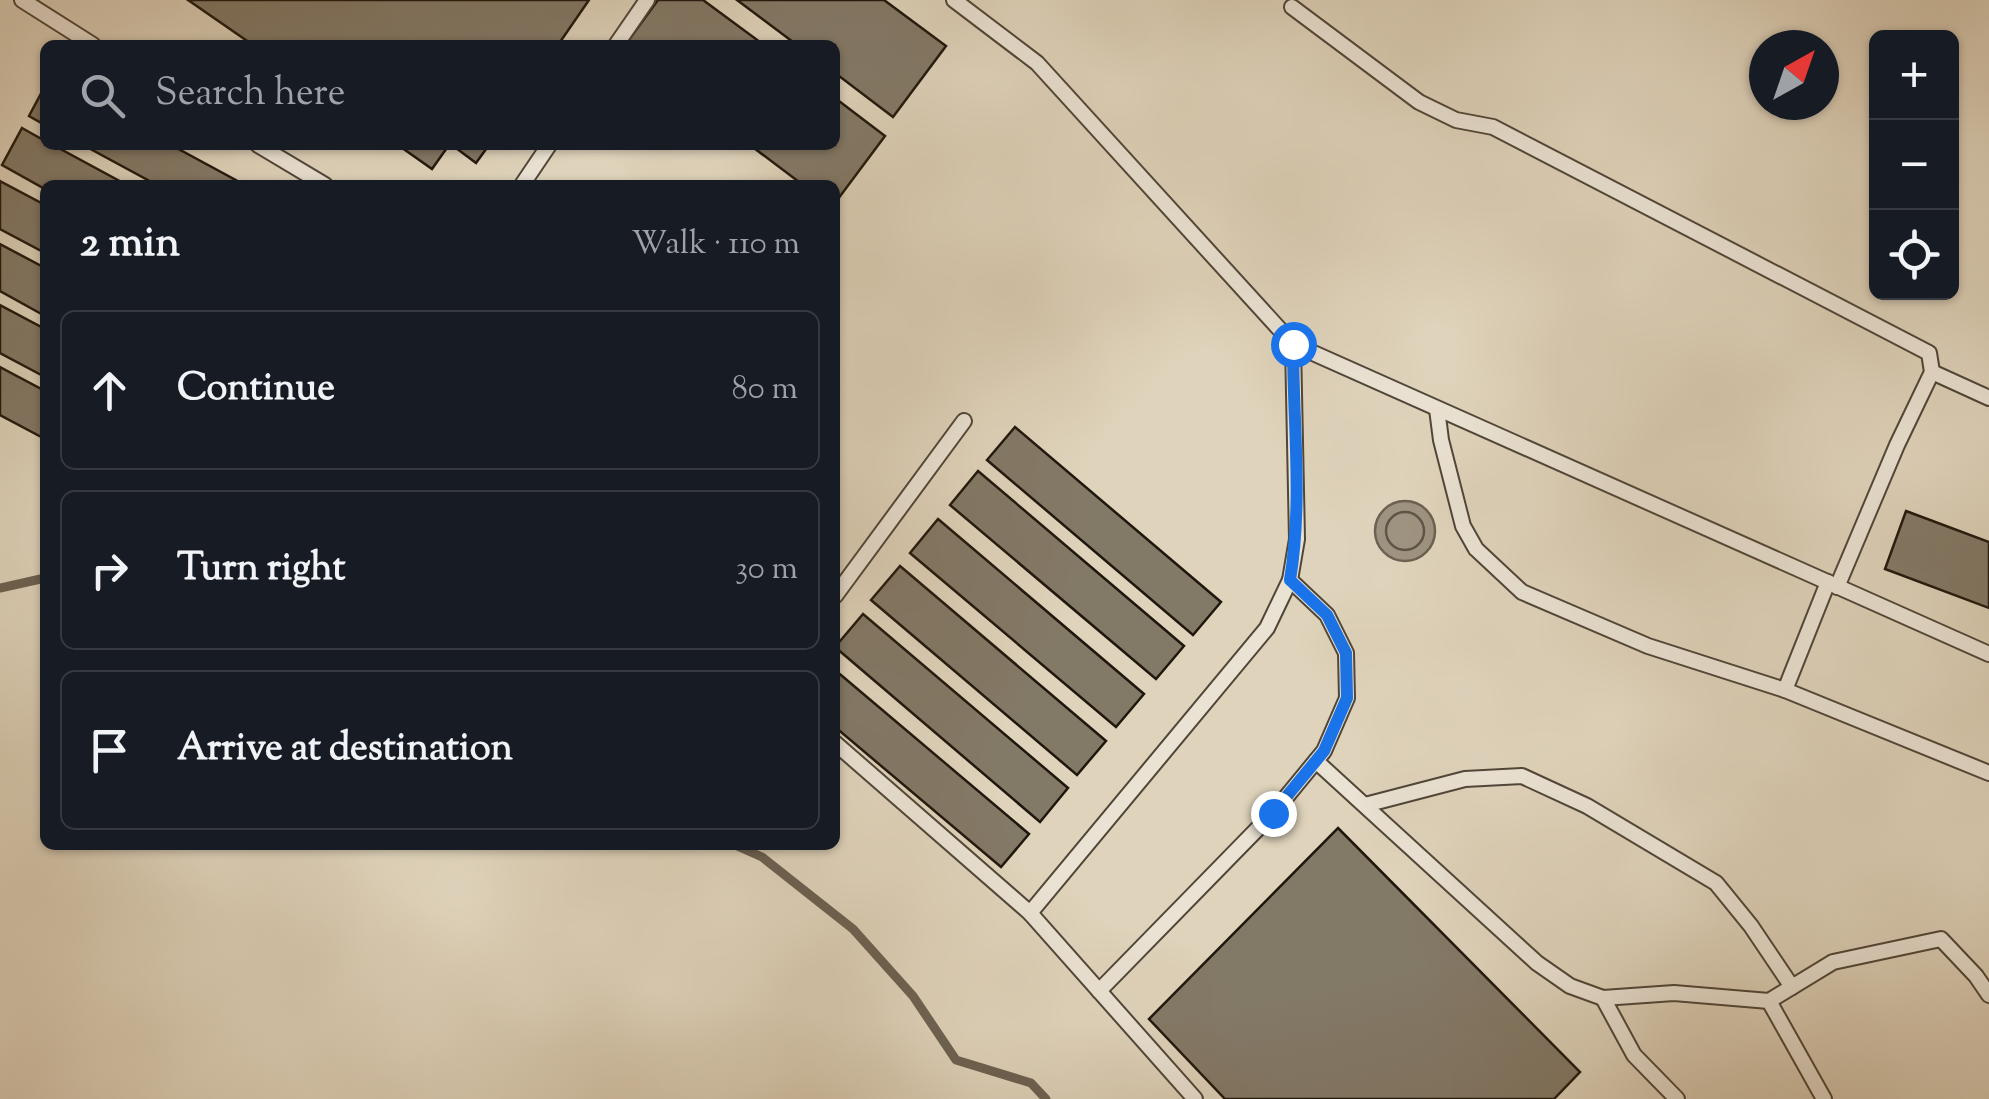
<!DOCTYPE html>
<meta charset="utf-8">
<style>
body{margin:0;font-family:"Sorts Mill Goudy",serif;background:#20242c;color:#f1f3f6}
.controls{position:absolute;right:30px;top:30px;display:grid;overflow:hidden;border-radius:15px;box-shadow:0 2px 8px #0004}
.controls button{width:90px;height:90px;display:grid;place-items:center;padding:0;border:0;border-bottom:2px solid #363941;background:#171b24;color:#f1f3f6;font:50px sans-serif}
.compass{position:absolute;left:1749px;top:30px;width:90px;height:90px;border-radius:50%;background:#171b24;box-shadow:0 2px 8px #0004;rotate:40deg}
.stop{position:absolute;width:30px;height:30px;margin:-22px;border:8px solid #1a73e8;border-radius:50%;background:#fff}
.stop.end{background:#1a73e8;border-color:#fff;box-shadow:0 2px 10px #0008}
.list{margin:0;padding:0;list-style:none}
h2{display:flex;justify-content:space-between;align-items:center;height:130px;margin:0;padding:0 40px;font-size:42px}
h2 small{font-size:32px;font-weight:400;color:#9ea1a6}
.list li{display:grid;grid-template-columns:65px 1fr auto;gap:30px;align-items:center;box-sizing:border-box;height:160px;margin:0 20px 20px;padding:0 20px;border:2px solid #363941;border-radius:15px}
.list b{display:block;font-size:38px;white-space:nowrap}
.list em{font-size:32px;font-style:normal;color:#9ea1a6}
.icon{flex:none;width:55px;height:55px;fill:none;stroke:currentColor;stroke-width:2;stroke-linecap:round;stroke-linejoin:round}
.map{position:relative;flex:none;width:1989px;height:1099px;overflow:hidden}
.search{position:absolute;background:#171b24;box-shadow:0 2px 8px #0004;left:40px;top:40px;width:800px;height:110px;display:flex;align-items:center;gap:25px;box-sizing:border-box;padding:0 35px;border-radius:15px;color:#9ea1a6;font-size:38px}
.panel{position:absolute;background:#171b24;box-shadow:0 2px 8px #0004;left:40px;top:180px;width:800px;height:670px;border-radius:15px}
.map>svg:first-child{display:block}
</style>
<div class="map">
<svg width="1989" height="1099" viewBox="0 0 1989 1099">
<rect width="100%" height="100%" fill="#dfd3bb"/>
<filter id="stains"><feTurbulence type="fractalNoise" baseFrequency=".002" numOctaves="4"/><feColorMatrix values="0 0 0 0 .2 0 0 0 0 .09 0 0 0 0 .02 0 0 0 .5 -.17"/></filter>
<radialGradient id="worn" r=".72"><stop offset=".6" stop-color="#630" stop-opacity="0"/><stop offset="1" stop-color="#630" stop-opacity=".3"/></radialGradient>
<!-- water -->
<circle fill="#9e9380" stroke="#6c6152" stroke-width="2.5" cx="1405" cy="531" r="30"/>
<g fill="none" stroke-linecap="round" stroke-linejoin="round">
<!-- shore -->
<circle stroke="#5f5546" stroke-width="2.5" cx="1405" cy="531" r="19"/>
<!-- stream -->
<g stroke="#6c6152" stroke-width="9">
<path d="M0 588 45 578"/>
<path d="M735 845 762 857 853 929 913 996 956 1060 1031 1083 1046 1099"/>
</g>
</g>
<!-- building -->
<g fill="#837967" stroke="#20170c" stroke-width="2.5">
<path d="M188 0H589L558 45H253Z"/>
<path d="M658 0H703L764 45H625Z"/>
<path d="M737 0H884L946 46 893 117 835 73V45H797Z"/>
<path d="M45 86V125L29 116Z"/>
<path d="M835 98 885 136 835 203V185H803L750 145H835Z"/>
<path d="M22 128 45 141V145H53L127 185H45V189L2 165Z"/>
<path d="M83 145H171L245 185H157Z"/>
<path d="M398 145H449L432 169Z"/>
<path d="M452 145H489L476 163Z"/>
<path d="M0 181 45 205V253L0 229Z"/>
<path d="M0 244 45 268V316L0 291Z"/>
<path d="M0 305 45 329V377L0 353Z"/>
<path d="M0 367 45 391V439L0 415Z"/>
<path d="M1015 427 1221 602 1193 635 987 460Z"/>
<path d="M978 471 1184 646 1156 679 950 505Z"/>
<path d="M1906 511 1989 542V608L1885 569Z"/>
<path d="M938 519 1144 694 1116 727 910 553Z"/>
<path d="M900 566 1106 741 1077 775 871 600Z"/>
<path d="M863 614 1068 788 1040 822 835 647Z"/>
<path d="M835 670 1029 834 1001 867 835 727Z"/>
<path d="M1338 828 1580 1072 1554 1099H1225L1149 1019Z"/>
</g>
<g fill="none" stroke-linecap="round" stroke-linejoin="round">
<!-- service casing -->
<g stroke="#504638" stroke-width="18">
<g id="service">
<path d="M22 0 93 45"/>
<path d="M954 0 1037 63 1293 344 1989 654"/>
<path d="M1292 7 1419 102 1456 120 1493 127 1929 353 1932 372 1897 445 1837 587"/>
<path d="M616 45 647 0"/>
<path d="M258 145 325 185"/>
<path d="M522 185 549 145"/>
<path d="M1932 372 1989 398"/>
<path d="M1437 409 1441 440 1463 526 1476 549 1522 592 1648 646 1785 690"/>
<path d="M1828 582 1785 690 1989 773"/>
<path d="M835 596 964 421"/>
<path d="M835 743 1030 913 1195 1099"/>
<path d="M1316 761 1537 963 1570 986 1603 998 1674 993 1769 1001"/>
<path d="M1365 805 1465 779 1522 776 1587 806 1716 883 1751 926 1792 987"/>
<path d="M1030 913 1267 628 1290 580 1297 539 1293 344"/>
<path d="M1099 991 1273 813 1324 751 1347 698 1346 653 1327 615 1290 580"/>
<path d="M1603 998 1634 1055 1677 1099"/>
<path d="M1824 1099 1769 1001 1833 962 1941 939 1976 976 1989 995"/>
</g>
</g>
<!-- service -->
<use href="#service" stroke="#eae2d3" stroke-width="14"/>
</g>
<g fill="none" stroke-linecap="round" stroke-linejoin="round">
<!-- route -->
<path stroke="#1a73e8" stroke-width="12" d="M1273 813 1324 751 1347 698 1346 653 1327 615 1290 580C1303 502 1293 423 1293 344"/>
</g>
<rect width="100%" height="100%" filter="url(#stains)"/>
<rect width="100%" height="100%" fill="url(#worn)"/>
</svg>
<div class="controls">
<button>+</button>
<button>−</button>
<button><svg class="icon" aria-label="locate" viewBox="0 0 24 24"><circle cx="12" cy="12" r="6"/><path d="M12 2v4M12 18v4M2 12h4M18 12h4"/></svg></button>
</div>
<svg class="compass" viewBox="-18 -18 36 36"><path d="M0-13l5 13h-10z" fill="#e53935"/><path d="M0 13l5-13h-10z" fill="#9ea1a6"/></svg>
<div class="stop" style="left:1293px;top:344px"></div>
<div class="stop end" style="left:1273px;top:813px"></div>
<div class="search"><svg class="icon" aria-label="search" viewBox="0 0 24 24"><circle cx="10" cy="10" r="6"/><path d="M15 15l6 6"/></svg>Search here</div>
<section class="panel">
<h2>2 min<small>Walk · 110 m</small></h2>
<ul class="list">
<li><svg class="icon" aria-label="ahead" viewBox="0 0 24 24"><path d="M12 20V5M6 11l6-6 6 6"/></svg><div><b>Continue</b></div><em>80 m</em></li>
<li><svg class="icon" aria-label="right" viewBox="0 0 24 24"><path d="M7 20v-9h11M14 6l5 5-5 5"/></svg><div><b>Turn right</b></div><em>30 m</em></li>
<li><svg class="icon" aria-label="arrive" viewBox="0 0 24 24"><path d="M6 21V4h12l-3 4 3 4H6"/></svg><div><b>Arrive at destination</b></div></li>
</ul>
</section>
</div>
